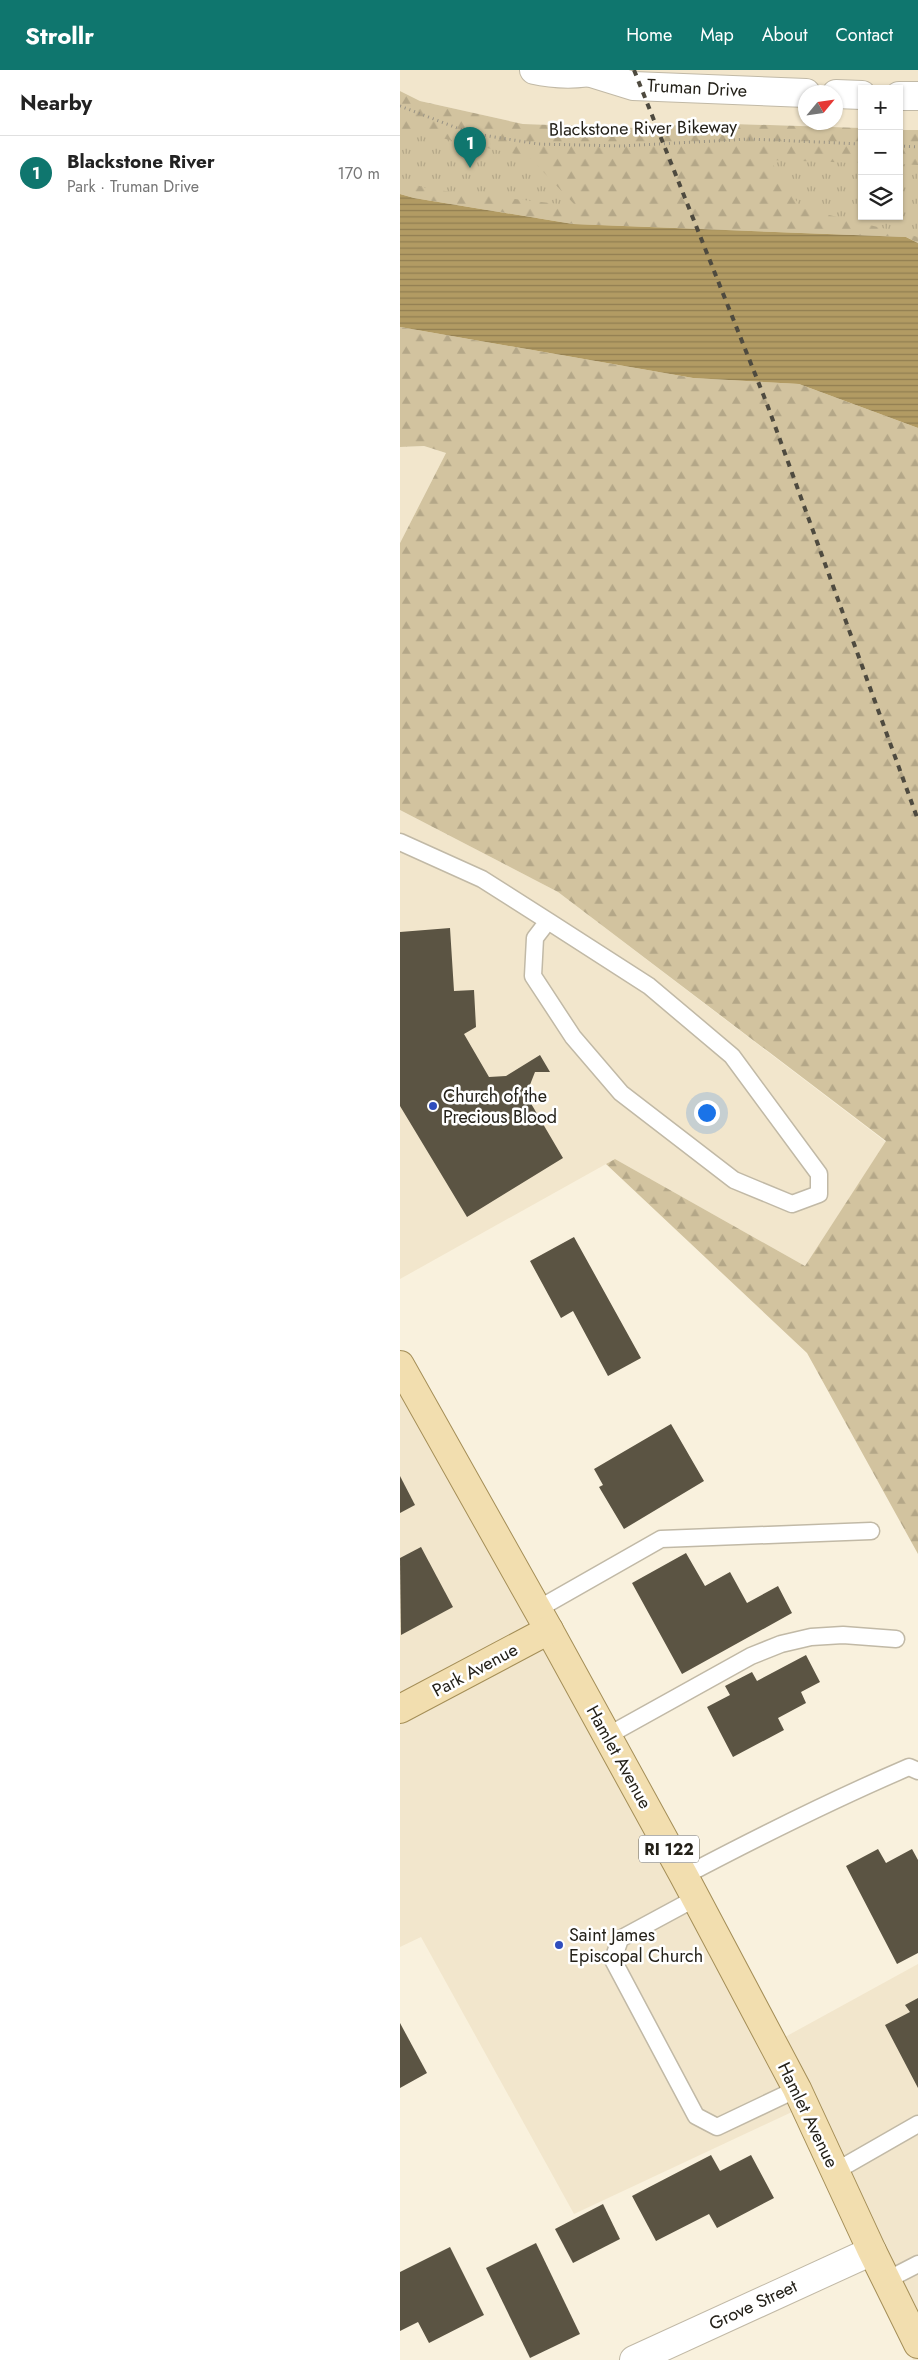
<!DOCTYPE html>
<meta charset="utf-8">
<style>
body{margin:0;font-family:Jost,sans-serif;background:#f6f6f6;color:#222}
.controls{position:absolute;right:15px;top:15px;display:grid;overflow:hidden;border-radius:0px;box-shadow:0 1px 4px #0004}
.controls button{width:45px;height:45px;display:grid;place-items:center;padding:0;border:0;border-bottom:1px solid #e0e0e0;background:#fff;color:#222;font:25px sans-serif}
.compass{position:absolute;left:398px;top:15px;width:45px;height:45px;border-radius:50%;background:#fff;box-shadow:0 1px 4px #0004;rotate:61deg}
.you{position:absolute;left:306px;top:1042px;width:18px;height:18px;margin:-12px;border:4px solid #fff;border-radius:50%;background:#1a73e8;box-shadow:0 0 0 8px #1a73e833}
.badge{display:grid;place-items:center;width:32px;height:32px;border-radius:50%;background:#0f766e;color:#fff;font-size:16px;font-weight:700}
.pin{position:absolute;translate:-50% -41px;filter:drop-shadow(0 1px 2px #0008)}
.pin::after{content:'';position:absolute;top:26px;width:18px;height:15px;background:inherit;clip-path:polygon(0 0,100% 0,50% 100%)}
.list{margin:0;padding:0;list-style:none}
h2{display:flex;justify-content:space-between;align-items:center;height:65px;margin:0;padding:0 20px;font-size:21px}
h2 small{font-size:16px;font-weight:400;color:#767676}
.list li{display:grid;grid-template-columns:32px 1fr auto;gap:15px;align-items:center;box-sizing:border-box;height:75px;padding:0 20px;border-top:1px solid #e0e0e0}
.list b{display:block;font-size:19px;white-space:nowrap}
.list p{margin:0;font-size:16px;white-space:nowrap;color:#767676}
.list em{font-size:16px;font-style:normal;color:#767676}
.icon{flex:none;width:28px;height:28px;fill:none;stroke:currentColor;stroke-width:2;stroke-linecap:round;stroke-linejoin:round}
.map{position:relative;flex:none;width:518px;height:2290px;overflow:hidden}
header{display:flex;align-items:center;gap:30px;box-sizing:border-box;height:70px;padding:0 25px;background:#0f766e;color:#fff}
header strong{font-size:24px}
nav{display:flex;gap:28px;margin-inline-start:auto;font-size:18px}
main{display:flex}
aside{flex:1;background:#fff}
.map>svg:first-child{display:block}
</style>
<header>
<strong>Strollr</strong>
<nav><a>Home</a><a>Map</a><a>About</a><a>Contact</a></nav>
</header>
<main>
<aside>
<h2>Nearby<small></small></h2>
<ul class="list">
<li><span class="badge">1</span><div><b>Blackstone River</b><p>Park · Truman Drive</p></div><em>170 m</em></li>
</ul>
</aside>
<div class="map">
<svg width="518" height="2290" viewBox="0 0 518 2290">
<defs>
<pattern id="forest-firs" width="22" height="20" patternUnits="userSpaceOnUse" patternTransform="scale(1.25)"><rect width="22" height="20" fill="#d2c39f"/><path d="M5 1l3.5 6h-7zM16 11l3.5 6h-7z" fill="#b4a788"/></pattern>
<pattern id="park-tufts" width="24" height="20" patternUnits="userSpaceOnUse" patternTransform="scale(1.25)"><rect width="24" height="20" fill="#d2c39f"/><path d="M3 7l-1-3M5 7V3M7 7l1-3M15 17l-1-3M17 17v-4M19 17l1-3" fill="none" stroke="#b4a788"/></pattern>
<pattern id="water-rules" width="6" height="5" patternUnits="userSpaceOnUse" patternTransform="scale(1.25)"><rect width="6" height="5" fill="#b29b63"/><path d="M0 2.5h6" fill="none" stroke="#917e51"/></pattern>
</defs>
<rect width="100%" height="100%" fill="#f9f1dd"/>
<!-- built -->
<g fill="#f2e6cc" fill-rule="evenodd">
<path d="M0 0H518V60H499V19H462V58L304 53 241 58 123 54 20 31 0 21ZM406 22H436V52H406Z"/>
<path d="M24 376 46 383 0 473V377Z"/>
<path d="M0 740 158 822 486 1072 405 1196 215 1089 0 1209Z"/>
<path d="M0 1318 365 1978 518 1894V2290H513L394 2041 174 2144 21 1867 0 1877Z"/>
</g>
<!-- forest -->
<g fill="url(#forest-firs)">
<path d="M0 21 20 31 123 54 241 58 304 53 462 58V146H499V60H518V173L506 167 173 154 14 128 0 124Z"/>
<path d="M0 257 293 308 399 314 518 358V1484L407 1283 206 1094 215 1089 405 1196 486 1071 158 822 0 740V473L46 383 24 376 0 377Z"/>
</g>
<!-- park -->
<g fill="url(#park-tufts)">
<path d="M0 59 129 87 176 136 28 119 0 109Z"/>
<path d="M370 90 462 93V146H499V94L518 95V167L401 138Z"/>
</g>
<!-- water -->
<path fill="url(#water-rules)" d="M0 124 14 128 173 154 506 167 518 173V358L399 314 293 308 0 257Z"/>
<!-- building -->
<g fill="#5b5443">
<path d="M50 858 54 921 74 920 76 957 64 964 89 1007 106 1006 140 985 150 1002H135L126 1025 163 1088 67 1147 0 1036V862Z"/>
<path d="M174 1167 241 1288 208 1306 173 1241 161 1248 130 1191Z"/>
<path d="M271 1354 304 1411 224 1459 199 1417 203 1415 194 1399Z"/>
<path d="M0 1406 15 1435 0 1443Z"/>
<path d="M21 1477 53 1537 1 1565 0 1488Z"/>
<path d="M286 1483 305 1516 330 1502 347 1533 378 1516 392 1543 282 1604 232 1513Z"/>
<path d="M406 1585 420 1612 401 1622 406 1633 378 1648 384 1660 333 1687 307 1637 330 1625 325 1616 352 1602 357 1611Z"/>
<path d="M478 1779 486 1793 512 1779 518 1790V1883L497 1894 446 1796Z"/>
<path d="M518 1928V2018L485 1955 510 1942 505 1935Z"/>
<path d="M0 1953 27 2003 0 2018Z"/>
<path d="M311 2085 320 2101 351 2085 374 2128 317 2158 309 2144 256 2171 232 2126Z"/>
<path d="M203 2134 220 2169 173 2193 155 2159Z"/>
<path d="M136 2173 180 2264 130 2288 86 2198Z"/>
<path d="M50 2177 84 2245 29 2273 18 2252 0 2261V2202Z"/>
</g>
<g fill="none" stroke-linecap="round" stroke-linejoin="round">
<!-- lane casing -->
<g stroke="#c1b9a6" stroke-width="19">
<g id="lane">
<path d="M0 772 82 809 148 851 135 868 133 906 173 967 221 1023 334 1110 392 1134 419 1124V1104L332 986 249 916 148 851"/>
<path d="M138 1539 261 1469 471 1461"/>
<path d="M207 1666 351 1586 381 1574 411 1567 443 1565 496 1569"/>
<path d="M284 1806C358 1767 432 1730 509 1697L518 1701"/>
<path d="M296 1828 220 1869 213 1890 296 2046 317 2057 397 2019"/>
<path d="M436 2101 518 2054"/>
<path d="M487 2210 518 2194"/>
</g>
</g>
<!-- street casing -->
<g stroke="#c1b9a6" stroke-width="30">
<path id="street" d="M234 2290 472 2181"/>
</g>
<!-- secondary casing -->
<g stroke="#c1b9a6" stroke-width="30">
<g id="secondary">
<path d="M134 0C155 5 181 5 202 0"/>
<path d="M191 3 233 16 406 23"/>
<path d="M436 24 462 25"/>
<path d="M499 26H518"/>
</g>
</g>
<!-- primary casing -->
<g stroke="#a48e57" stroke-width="30">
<g id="primary">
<path d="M0 1295 149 1560 284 1806 397 2019 472 2181 518 2274"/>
<path d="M0 1639 149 1560"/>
</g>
</g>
<!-- path -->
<g stroke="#989284" stroke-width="3" stroke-dasharray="1 4" stroke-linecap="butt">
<path d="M0 36 70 63 138 74 222 76 350 69 462 74"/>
<path d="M499 76 518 77"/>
</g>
<!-- lane -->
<use href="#lane" stroke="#fff" stroke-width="16"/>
<!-- street -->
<use href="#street" stroke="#fff" stroke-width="28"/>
<!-- secondary -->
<use href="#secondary" stroke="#fff" stroke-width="28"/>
<!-- primary -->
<use href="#primary" stroke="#f2deaf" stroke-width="28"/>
<!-- rail -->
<path stroke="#4e4a3f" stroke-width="4" stroke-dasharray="6 6" stroke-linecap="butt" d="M234 0 367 334 518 750"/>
</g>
<!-- markers -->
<g fill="#2f4dbd" stroke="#fff" stroke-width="2">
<circle cx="33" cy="1036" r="5"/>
<circle cx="159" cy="1875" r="5"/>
</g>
<g text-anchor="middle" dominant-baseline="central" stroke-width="5" stroke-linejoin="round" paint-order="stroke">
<!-- shield labels -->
<rect fill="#fff" stroke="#66645e" stroke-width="1" x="239" y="1765.5" width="60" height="27" rx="4"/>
<g font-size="16" font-weight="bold" fill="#242119">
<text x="269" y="1779">RI 122</text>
</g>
<!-- street labels -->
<g font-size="18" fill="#242119" stroke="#fff">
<text transform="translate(297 18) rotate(3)">Truman Drive</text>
<text transform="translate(243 58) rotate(-1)">Blackstone River Bikeway</text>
<text transform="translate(75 1600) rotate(-28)">Park Avenue</text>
<text transform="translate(219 1687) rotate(61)">Hamlet Avenue</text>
<text transform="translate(408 2045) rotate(64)">Hamlet Avenue</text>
<text transform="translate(353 2235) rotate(-25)">Grove Street</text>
</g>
<!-- poi labels -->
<g font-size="18" fill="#242119" stroke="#fff" text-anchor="start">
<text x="43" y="1026">Church of the<tspan x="43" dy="21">Precious Blood</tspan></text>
<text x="169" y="1865">Saint James<tspan x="169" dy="21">Episcopal Church</tspan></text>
</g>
</g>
</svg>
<div class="controls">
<button>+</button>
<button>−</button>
<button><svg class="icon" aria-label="layers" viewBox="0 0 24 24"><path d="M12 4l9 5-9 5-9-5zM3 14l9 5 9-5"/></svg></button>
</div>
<svg class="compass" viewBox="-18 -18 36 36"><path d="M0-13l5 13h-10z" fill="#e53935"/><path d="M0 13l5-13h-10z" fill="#767676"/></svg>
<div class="you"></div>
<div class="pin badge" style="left:70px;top:98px">1</div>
</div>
</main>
